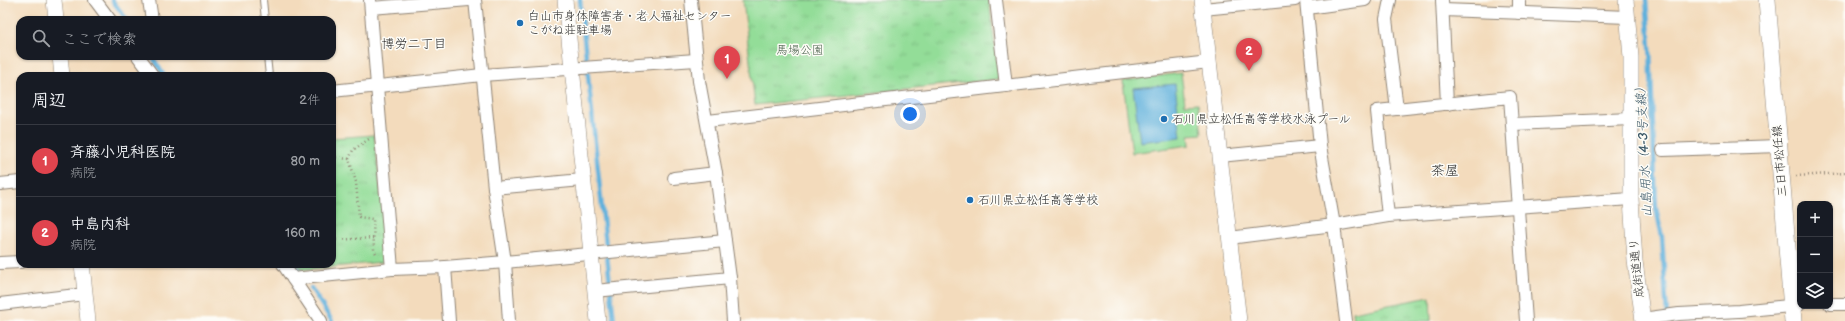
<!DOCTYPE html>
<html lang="ja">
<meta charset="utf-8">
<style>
body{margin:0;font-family:"Balsamiq Sans","Klee One",sans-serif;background:#20242c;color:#f1f3f6}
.controls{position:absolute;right:12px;bottom:12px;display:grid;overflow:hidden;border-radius:8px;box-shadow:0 1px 3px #0004}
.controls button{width:36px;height:36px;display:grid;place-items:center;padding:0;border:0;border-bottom:1px solid #363941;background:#171b24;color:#f1f3f6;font:20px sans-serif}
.you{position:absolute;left:910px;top:114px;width:14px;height:14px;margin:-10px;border:3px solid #fff;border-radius:50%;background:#1a73e8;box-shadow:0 0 0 6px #1a73e833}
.badge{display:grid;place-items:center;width:26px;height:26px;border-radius:50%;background:#1f6fb2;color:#fff;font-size:13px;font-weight:700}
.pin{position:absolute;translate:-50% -33px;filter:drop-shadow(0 1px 2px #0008)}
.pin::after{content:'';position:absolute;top:21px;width:14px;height:12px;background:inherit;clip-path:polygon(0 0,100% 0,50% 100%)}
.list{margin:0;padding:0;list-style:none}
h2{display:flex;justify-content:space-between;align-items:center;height:52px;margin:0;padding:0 16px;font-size:17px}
h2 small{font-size:13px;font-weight:400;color:#9ea1a6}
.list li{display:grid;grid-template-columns:26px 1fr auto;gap:12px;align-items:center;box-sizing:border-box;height:72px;padding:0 16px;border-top:1px solid #363941}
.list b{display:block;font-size:15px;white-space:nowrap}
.list p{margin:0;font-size:13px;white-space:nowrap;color:#9ea1a6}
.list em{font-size:13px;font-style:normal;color:#9ea1a6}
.icon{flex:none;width:22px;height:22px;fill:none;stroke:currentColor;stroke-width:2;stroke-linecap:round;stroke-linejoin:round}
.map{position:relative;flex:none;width:1845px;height:321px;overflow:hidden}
.search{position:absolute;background:#171b24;box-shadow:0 1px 3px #0004;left:16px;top:16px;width:320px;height:44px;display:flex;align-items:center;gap:10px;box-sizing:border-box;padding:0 14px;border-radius:12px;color:#9ea1a6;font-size:15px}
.panel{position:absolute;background:#171b24;box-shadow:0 1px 3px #0004;left:16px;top:72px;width:320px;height:196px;border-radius:12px}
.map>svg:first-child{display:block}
</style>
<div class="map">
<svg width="1845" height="321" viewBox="0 0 1845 321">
<defs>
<pattern id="park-tufts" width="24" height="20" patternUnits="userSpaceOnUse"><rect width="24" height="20" fill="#93dd98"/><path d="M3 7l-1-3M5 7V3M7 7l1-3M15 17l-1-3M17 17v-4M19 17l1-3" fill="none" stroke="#7fbe83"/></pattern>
</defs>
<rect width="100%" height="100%" fill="#fdfcf7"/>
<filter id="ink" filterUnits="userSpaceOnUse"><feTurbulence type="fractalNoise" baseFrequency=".025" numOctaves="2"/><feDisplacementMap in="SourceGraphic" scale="8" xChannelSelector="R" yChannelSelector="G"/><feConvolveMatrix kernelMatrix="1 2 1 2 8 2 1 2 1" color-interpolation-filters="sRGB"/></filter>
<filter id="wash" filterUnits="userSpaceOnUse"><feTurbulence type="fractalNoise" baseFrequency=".012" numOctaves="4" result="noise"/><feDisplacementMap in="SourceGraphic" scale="16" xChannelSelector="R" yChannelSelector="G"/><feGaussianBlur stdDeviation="0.9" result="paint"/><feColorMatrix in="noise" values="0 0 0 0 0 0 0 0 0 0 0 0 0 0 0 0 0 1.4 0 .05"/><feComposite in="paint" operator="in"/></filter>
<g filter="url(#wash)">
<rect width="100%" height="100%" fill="#f3dbbc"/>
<!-- green -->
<path fill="#93dd98" stroke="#5f8462" d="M1181 73 1185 104 1198 103 1202 134 1189 135 1190 145 1132 153 1123 81Z"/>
<!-- park -->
<g fill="url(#park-tufts)" stroke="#5f8462">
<path d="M743 0H989L999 79 755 105Z"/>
<path d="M374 135 388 255 383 262 302 270 298 264H332V138Z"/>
<path d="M1430 297 1431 321H1354L1353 312Z"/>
</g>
<!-- water -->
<path fill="#61b1dc" stroke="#466e84" d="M1175 84 1181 137 1140 142 1133 88Z"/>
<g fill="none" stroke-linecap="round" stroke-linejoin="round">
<!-- stream -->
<g stroke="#61b1dc" stroke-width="4.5">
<path d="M112 0 127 20"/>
<path d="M580 0 614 321"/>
<path d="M1646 0 1650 46 1656 208 1662 237 1667 315"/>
<path d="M152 56 164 76"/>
<path d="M294 264 299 271"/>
<path d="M311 288 332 321"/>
</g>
</g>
</g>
<g filter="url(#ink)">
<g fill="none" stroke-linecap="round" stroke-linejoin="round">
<!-- service casing -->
<g stroke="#8f8374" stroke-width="8">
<g id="service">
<path d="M263 0 265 20"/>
<path d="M267 56 269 76"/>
</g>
</g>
<!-- minor casing -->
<g stroke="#8f8374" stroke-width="14">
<g id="minor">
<path d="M95 0 110 20"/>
<path d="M149 0 152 20"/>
<path d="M370 0 392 269"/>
<path d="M475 0 494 188 505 262 509 321"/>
<path d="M691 0 699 81 716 173 730 278 733 321"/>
<path d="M996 0 1006 86"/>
<path d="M1306 0 1320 146 1334 225 1346 321"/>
<path d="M1390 0 1386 19 1397 109"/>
<path d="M1442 0 1447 104"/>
<path d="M371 8 469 0"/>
<path d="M1307 8 1365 0"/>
<path d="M1203 9 1295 0"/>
<path d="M1443 10 1628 17"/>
<path d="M1519 13V0"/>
<path d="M138 56 153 76"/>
<path d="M332 91 482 75 696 60"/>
<path d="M708 121 1209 62"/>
<path d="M1513 124 1631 119"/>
<path d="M1663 150 1779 146"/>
<path d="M1220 156 1320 146"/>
<path d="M674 178 716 173"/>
<path d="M0 184 20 182"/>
<path d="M494 188 582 180"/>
<path d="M1388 216 1377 111 1510 97 1526 321"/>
<path d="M1229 238 1334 225 1388 216 1631 199"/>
<path d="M0 263 20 262"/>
<path d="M283 264 321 321"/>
<path d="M445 267 449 321"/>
<path d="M293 279 392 269 445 267 505 262 725 241"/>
<path d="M595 291 730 278"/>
<path d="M0 304 85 294"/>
<path d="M1830 304H1845"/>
<path d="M1642 319 1679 314 1739 311 1799 305"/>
</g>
</g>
<!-- tertiary casing -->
<g stroke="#8f8374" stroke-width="16">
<g id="tertiary">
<path d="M54 0 56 20"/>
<path d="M565 0 598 321"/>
<path d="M1202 0 1239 321"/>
<path d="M1626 0 1631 57V199L1635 261 1643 321"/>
<path d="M60 56 62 76"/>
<path d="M82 264 88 321"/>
</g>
</g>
<!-- secondary casing -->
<g stroke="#8f8374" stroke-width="18">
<path id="secondary" d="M1767 0 1793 321"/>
</g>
<!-- path -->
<g stroke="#8f8374" stroke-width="2.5" stroke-dasharray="1 3" stroke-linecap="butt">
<path d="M332 157 349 159 356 182 359 217 373 219 374 250 377 255"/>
<path d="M349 159 353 150 369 139"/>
<path d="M1796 176 1845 173"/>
<path d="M332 240 374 238"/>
</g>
<!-- service -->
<use href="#service" stroke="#fff" stroke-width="6"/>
<!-- minor -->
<use href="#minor" stroke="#fff" stroke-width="12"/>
<!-- tertiary -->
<use href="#tertiary" stroke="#fff" stroke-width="15"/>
<!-- secondary -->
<use href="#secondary" stroke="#fff" stroke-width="17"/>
</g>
</g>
<!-- markers -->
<g fill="#1f6fb2" stroke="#fdfcf7" stroke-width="1.5">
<circle cx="520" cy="23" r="4"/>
<circle cx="1164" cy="119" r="4"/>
<circle cx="970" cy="200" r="4"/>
</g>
<g text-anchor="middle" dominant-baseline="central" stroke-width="3" stroke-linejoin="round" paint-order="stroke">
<!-- poi labels -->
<g font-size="12" fill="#2b2b2b" stroke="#fdfcf7" text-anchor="start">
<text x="528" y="16">白山市身体障害者・老人福祉センター<tspan x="528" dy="14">こがね荘駐車場</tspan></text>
<text x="1172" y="119">石川県立松任高等学校水泳プール</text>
<text x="978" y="200">石川県立松任高等学校</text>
</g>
<!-- park labels -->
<g font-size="12" fill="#4a604c" stroke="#fdfcf7">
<text x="800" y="50">馬場公園</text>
</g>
<!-- street labels -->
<g font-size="12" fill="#2b2b2b" stroke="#fdfcf7">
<text transform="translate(1780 161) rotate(-95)">三日市松任線</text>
<text transform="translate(1637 268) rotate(-96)">成街道通り</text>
</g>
<!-- neighbourhood labels -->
<g font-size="13" fill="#2b2b2b" stroke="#fdfcf7">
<text x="414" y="44">博労二丁目</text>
</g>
<!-- water labels -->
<g font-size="13" font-style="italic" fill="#3e5a69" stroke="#fdfcf7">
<text transform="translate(1644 149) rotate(-93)">山島用水（4-3号支線）</text>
</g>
<!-- quarter labels -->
<g font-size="14" fill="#2b2b2b" stroke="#fdfcf7">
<text x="1445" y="170">茶屋</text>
</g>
</g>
</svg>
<div class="controls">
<button>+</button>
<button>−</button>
<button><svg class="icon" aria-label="layers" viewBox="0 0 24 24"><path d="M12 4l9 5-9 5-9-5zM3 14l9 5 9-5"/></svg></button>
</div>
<div class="you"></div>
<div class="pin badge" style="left:727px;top:79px;background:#e0444e">1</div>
<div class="pin badge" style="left:1249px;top:71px;background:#e0444e">2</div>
<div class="search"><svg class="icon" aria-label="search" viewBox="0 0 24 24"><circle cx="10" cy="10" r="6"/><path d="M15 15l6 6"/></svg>ここで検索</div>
<section class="panel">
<h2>周辺<small>2件</small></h2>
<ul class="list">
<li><span class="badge" style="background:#e0444e">1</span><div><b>斉藤小児科医院</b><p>病院</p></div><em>80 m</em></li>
<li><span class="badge" style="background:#e0444e">2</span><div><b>中島内科</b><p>病院</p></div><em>160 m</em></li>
</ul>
</section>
</div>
